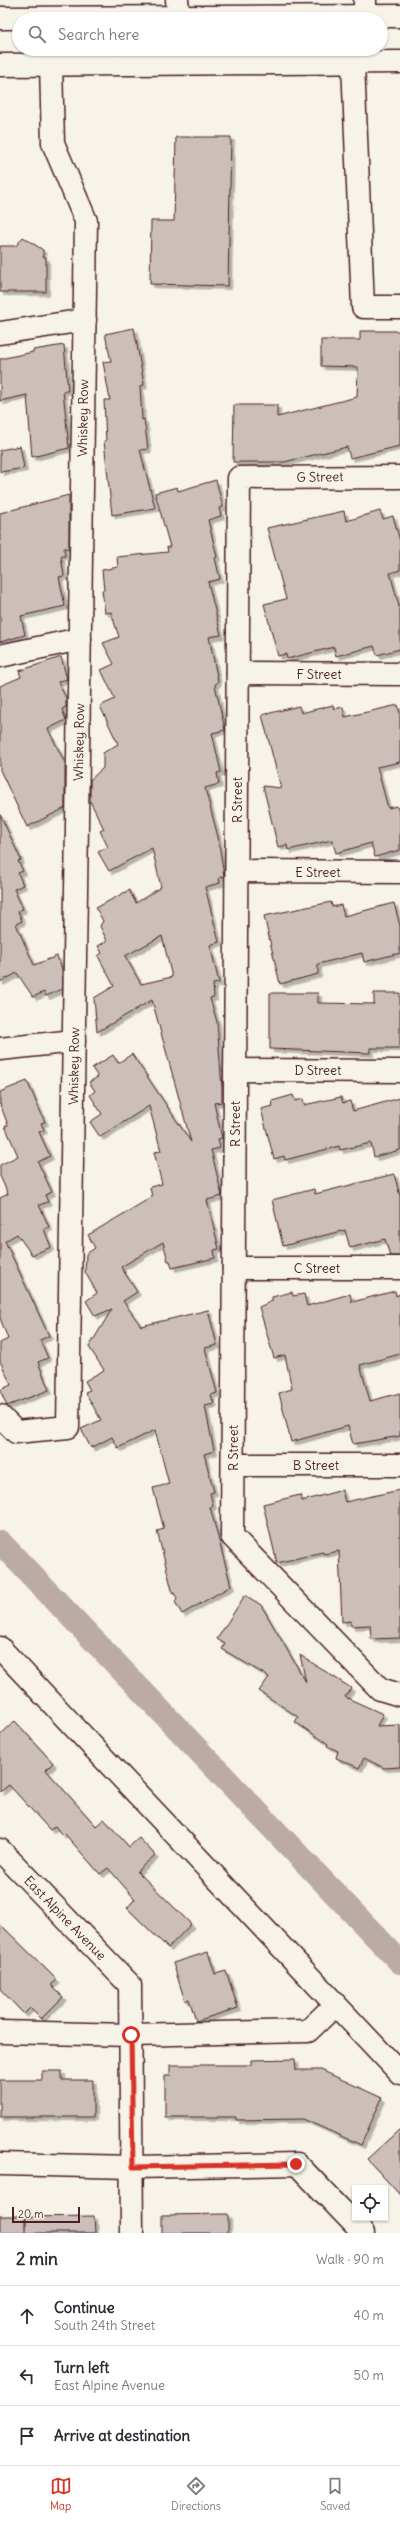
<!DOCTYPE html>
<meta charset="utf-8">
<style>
body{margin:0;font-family:Delius,sans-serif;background:#f2f2f3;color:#2b2b33}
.controls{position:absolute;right:12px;bottom:12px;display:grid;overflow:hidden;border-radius:0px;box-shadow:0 1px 3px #0004}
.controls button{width:36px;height:36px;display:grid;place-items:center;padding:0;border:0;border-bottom:1px solid #e1e1e2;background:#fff;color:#2b2b33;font:20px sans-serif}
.scale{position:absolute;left:12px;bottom:10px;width:68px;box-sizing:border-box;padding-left:4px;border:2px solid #4a1f2b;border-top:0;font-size:11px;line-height:14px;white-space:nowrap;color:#4a1f2b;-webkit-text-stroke:3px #f7f3e8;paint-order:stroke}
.stop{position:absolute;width:12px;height:12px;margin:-9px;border:3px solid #d93025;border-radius:50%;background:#fff}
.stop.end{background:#d93025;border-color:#fff;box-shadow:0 1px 4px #0008}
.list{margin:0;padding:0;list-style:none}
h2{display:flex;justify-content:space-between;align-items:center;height:52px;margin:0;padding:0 16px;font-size:17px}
h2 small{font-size:13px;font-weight:400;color:#7c7c81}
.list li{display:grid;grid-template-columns:26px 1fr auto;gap:12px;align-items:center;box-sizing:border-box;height:60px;padding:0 16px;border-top:1px solid #e1e1e2}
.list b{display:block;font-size:15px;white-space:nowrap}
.list p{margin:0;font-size:13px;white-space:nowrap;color:#7c7c81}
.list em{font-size:13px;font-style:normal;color:#7c7c81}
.icon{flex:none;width:22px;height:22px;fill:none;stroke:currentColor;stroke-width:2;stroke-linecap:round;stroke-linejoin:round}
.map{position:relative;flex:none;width:400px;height:2233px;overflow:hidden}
.search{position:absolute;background:#fff;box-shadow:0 1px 3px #0004;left:12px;right:12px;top:12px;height:44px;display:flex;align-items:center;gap:10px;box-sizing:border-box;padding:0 14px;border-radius:22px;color:#7c7c81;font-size:15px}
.sheet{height:232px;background:#fff}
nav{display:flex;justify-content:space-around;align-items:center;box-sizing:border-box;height:56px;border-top:1px solid #e1e1e2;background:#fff;font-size:11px;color:#7c7c81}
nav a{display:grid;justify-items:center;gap:2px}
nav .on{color:#d93025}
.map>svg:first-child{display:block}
</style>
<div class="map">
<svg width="400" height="2233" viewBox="0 0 400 2233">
<defs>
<filter id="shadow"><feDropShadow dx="3.5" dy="3.5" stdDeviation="0" flood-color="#0004"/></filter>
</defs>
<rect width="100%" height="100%" fill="#f7f3e8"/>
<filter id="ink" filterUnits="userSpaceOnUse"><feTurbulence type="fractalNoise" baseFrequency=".025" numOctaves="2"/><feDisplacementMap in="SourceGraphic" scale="8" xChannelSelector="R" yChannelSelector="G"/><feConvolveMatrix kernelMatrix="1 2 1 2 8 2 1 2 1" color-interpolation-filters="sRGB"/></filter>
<g filter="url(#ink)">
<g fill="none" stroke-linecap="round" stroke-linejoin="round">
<!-- canal -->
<path stroke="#bcaaa7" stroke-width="24" d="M0 1542 400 1962"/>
</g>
<!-- building -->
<g fill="#ccbfb9" stroke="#4a1f2b" fill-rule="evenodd" filter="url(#shadow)">
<path d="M176 137H231L228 286 150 284 151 221H174Z"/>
<path d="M23 237 43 250V257H46V292H0V246H16Z"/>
<path d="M134 328 144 385 140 386 142 420 144 419 148 449 140 450 155 508 112 515 104 441H106L104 400H110L103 362 111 361 105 334Z"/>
<path d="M360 331H400V446L350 458 347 447 284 462H233L234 405H277V417L357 397 358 367 321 366V340H360Z"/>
<path d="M64 345 68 391H63L69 448 32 457 27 395 0 401V359L33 352V350Z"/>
<path d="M20 446 24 468 0 472V450Z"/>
<path d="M216 480 223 507 219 508 221 516 208 520 217 557 215 558 220 579 208 582 221 635 209 637 218 681 215 685 225 730 212 733 221 772 217 773 219 784 205 788 218 837 224 876 219 878 220 883 205 887 219 942 210 945 219 983 213 984 214 997 210 998 217 1022 222 1088V1102L214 1103 222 1138 218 1139 220 1148 211 1150 222 1196 207 1200 219 1249 214 1250 215 1258 172 1268 170 1261H168L163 1242 121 1267 137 1292 123 1301 141 1326 208 1310 217 1345 205 1348 217 1393 211 1395 214 1404 205 1406 214 1451 204 1454 214 1492 210 1493 213 1506 210 1507 231 1586 182 1614 175 1602 177 1598 172 1590 157 1531 164 1529 153 1488 169 1484 155 1430 118 1448 112 1437 91 1448 81 1429 101 1420 85 1392 90 1390 85 1381 104 1370 89 1347 112 1309 95 1316 86 1301 97 1293 85 1272 86 1254 95 1248 88 1235 152 1197 150 1187 162 1184 154 1152 161 1151 149 1106 100 1137 90 1122 102 1114 90 1095 95 1091 89 1082 98 1077 92 1068 113 1055 118 1063 132 1054 191 1142 152 1000 97 1032 94 998 114 986 98 956 102 953 98 946 107 941 100 926 103 921 96 908 129 890 136 903 161 887 152 848 109 871 98 852 108 847 100 831 104 829 90 801V780L103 768V753L118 744 100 706 115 699 101 670 114 664 103 643 119 637 111 612 105 613 102 590H104L102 570 118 567 117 557 168 552 167 547H170L155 493 177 487 178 491ZM162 936 172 977 141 984 125 956Z"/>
<path d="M69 495V548H64L65 556H61L64 576 59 577 65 606 21 616 25 635 0 642V513Z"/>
<path d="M344 511 346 521 380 511 383 519 393 516 400 541V570L390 573 400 610V649L377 655 374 646 336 656 334 647 287 659 286 654 278 656 264 604 286 599 267 528Z"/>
<path d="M61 657 67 679 58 682 66 698V707L62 709 66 720 48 729 65 763V808L27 827 0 770V686L21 677 19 671Z"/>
<path d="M333 705 334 709 343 707 345 717 398 705 400 714V762L377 767 388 808 397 806 400 816V850L375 857 371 843 336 853 332 840 288 850 287 845 278 847 263 786 281 788 262 715 299 706 301 713Z"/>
<path d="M0 814 21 860 18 861 23 871 18 873 23 885 14 889 23 909 18 911 22 921 16 924 34 965 57 956 62 969V989L46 996 44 992 33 997 17 973 0 982Z"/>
<path d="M331 902 332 907 341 905 344 916 394 903 400 926V953L364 962 362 953 318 964V974L280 984 264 916Z"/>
<path d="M270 993H318V1003L374 1004V993H400V1048H370V1053L270 1049Z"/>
<path d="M27 1081 45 1122 41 1123 44 1130 39 1132 50 1156 38 1162 52 1192 45 1195 48 1202 39 1205 49 1227 44 1229 51 1247 32 1255 17 1234 5 1241 49 1336 40 1340 48 1358 38 1362 49 1390 7 1406 0 1390 11 1385 0 1361V1343L8 1339 0 1318V1198L8 1194 0 1176V1165L18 1156 5 1126 8 1125 0 1104V1092Z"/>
<path d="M293 1095 295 1101 303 1099 304 1105 341 1097 343 1103 350 1101 353 1111 400 1098V1150L374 1157 371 1143 340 1150 339 1146 285 1160 284 1156 274 1159 261 1109 273 1106 272 1101Z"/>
<path d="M394 1174 400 1196V1256H390L385 1239 350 1248 345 1230 283 1246 272 1200 314 1189 315 1194Z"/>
<path d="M395 1291 396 1296 400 1294V1354L360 1365 370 1401 400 1393V1436L353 1444 348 1426 291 1442 279 1393 292 1389 285 1355 274 1358 259 1307 272 1301V1297L292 1292 293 1296 304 1294 307 1306 350 1294 352 1302Z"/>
<path d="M342 1490 345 1502 400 1490V1638L371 1639 370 1625 351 1626V1621L342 1622 339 1551 324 1554 323 1552 277 1563 263 1504 300 1495 302 1501Z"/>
<path d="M245 1595 261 1605 306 1682 300 1655 351 1688 345 1697 383 1714 377 1726 400 1725V1767L384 1768 364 1758 359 1768 336 1758 338 1751 327 1746 328 1744 295 1722 298 1717 259 1691 269 1677 222 1649 225 1644 217 1639Z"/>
<path d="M15 1721 53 1763 46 1770 96 1826 104 1819 129 1847 139 1838 155 1855 137 1871 191 1924 168 1948 127 1908 135 1899 108 1868 100 1874 64 1833 62 1835 55 1826 50 1830 9 1785 0 1792V1735Z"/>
<path d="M0 1924 57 1980 51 1985 63 1997 41 2019 30 2008 24 2014 0 1989Z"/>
<path d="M208 1952 215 1974 226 1971 238 2008 196 2021 189 1999 185 2001 173 1963Z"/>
<path d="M295 2059 296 2070H321L382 2098 361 2145 303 2119 236 2120V2117H165V2076H170V2065H251V2060Z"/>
<path d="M42 2071H62V2080H93V2117H0V2080H42Z"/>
<path d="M400 2129V2195L367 2159Z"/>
<path d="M228 2214V2233H162V2215Z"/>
<rect x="0" y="2216" width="25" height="17"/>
<path d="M94 2216 95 2233H26V2217Z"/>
</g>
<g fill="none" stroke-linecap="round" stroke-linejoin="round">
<!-- minor casing -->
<g stroke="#4a1f2b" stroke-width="25">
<g id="minor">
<path d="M177 0 179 18"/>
<path d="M365 16V0"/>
<path d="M353 63 363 307H400"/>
<path d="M0 333 85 320"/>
<path d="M400 477 239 478 232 1536 380 1689 400 1695"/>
<path d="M0 656 80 639"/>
<path d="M238 673 400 674"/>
<path d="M237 871 400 872"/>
<path d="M0 1049 74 1041"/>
<path d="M235 1070 400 1071"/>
<path d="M234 1268H400"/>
<path d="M0 1416 16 1432 68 1427 86 221 53 143 51 64"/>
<path d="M233 1465H400"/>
<path d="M0 1648 400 2073"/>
<path d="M0 1850 130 1985 132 2233"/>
<path d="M0 2032 131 2035 308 2031 335 2005"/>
<path d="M0 2164 133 2167 297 2164 363 2233"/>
</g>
</g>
<!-- major casing -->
<g stroke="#4a1f2b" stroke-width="25">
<g id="major">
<path d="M0 18 400 16"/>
<path d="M0 65 400 62"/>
</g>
</g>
<!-- minor -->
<use href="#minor" stroke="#f7f3e8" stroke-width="22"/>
<!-- major -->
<use href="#major" stroke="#f7f3e8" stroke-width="22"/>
</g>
</g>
<g fill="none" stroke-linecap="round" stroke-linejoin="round" filter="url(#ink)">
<!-- route -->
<path stroke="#d93025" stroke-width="5" d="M131 2035 133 2167 296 2164"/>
</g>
<g text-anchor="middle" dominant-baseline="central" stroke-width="3" stroke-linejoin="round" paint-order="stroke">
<!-- street labels -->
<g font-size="13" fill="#4a1f2b" stroke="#f7f3e8">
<text transform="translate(83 418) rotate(-89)">Whiskey Row</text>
<text transform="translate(320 477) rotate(-1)">G Street</text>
<text x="319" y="674">F Street</text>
<text transform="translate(79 742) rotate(-89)">Whiskey Row</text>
<text transform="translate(237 800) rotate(-90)">R Street</text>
<text x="318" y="872">E Street</text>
<text transform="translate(74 1066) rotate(-89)">Whiskey Row</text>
<text x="318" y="1070">D Street</text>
<text transform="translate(235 1124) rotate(-90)">R Street</text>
<text x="317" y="1268">C Street</text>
<text transform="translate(233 1448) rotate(-90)">R Street</text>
<text x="316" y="1465">B Street</text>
<text transform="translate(65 1918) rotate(46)">East Alpine Avenue</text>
</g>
</g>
</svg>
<div class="controls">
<button><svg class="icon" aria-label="locate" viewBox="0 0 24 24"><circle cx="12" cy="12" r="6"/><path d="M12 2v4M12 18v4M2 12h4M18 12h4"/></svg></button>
</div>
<div class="scale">20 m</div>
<div class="stop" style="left:131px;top:2035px"></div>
<div class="stop end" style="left:296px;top:2164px"></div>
<div class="search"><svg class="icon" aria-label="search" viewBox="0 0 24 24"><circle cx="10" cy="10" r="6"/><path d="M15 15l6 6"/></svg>Search here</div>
</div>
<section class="sheet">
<h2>2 min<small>Walk · 90 m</small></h2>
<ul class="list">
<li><svg class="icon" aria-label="ahead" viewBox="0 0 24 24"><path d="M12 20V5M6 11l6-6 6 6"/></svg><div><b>Continue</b><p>South 24th Street</p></div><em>40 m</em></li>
<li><svg class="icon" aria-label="left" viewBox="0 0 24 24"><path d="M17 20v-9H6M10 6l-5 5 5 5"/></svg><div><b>Turn left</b><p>East Alpine Avenue</p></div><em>50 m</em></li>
<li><svg class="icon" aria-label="arrive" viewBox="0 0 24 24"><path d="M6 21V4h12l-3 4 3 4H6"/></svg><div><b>Arrive at destination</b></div></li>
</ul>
</section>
<nav>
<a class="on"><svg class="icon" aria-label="map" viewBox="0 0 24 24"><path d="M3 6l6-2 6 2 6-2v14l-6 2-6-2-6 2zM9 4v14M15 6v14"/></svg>Map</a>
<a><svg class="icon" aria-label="directions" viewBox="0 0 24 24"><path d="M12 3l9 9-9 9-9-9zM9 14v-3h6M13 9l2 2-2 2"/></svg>Directions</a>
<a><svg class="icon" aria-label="saved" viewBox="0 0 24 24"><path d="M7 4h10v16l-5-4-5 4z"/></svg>Saved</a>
</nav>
